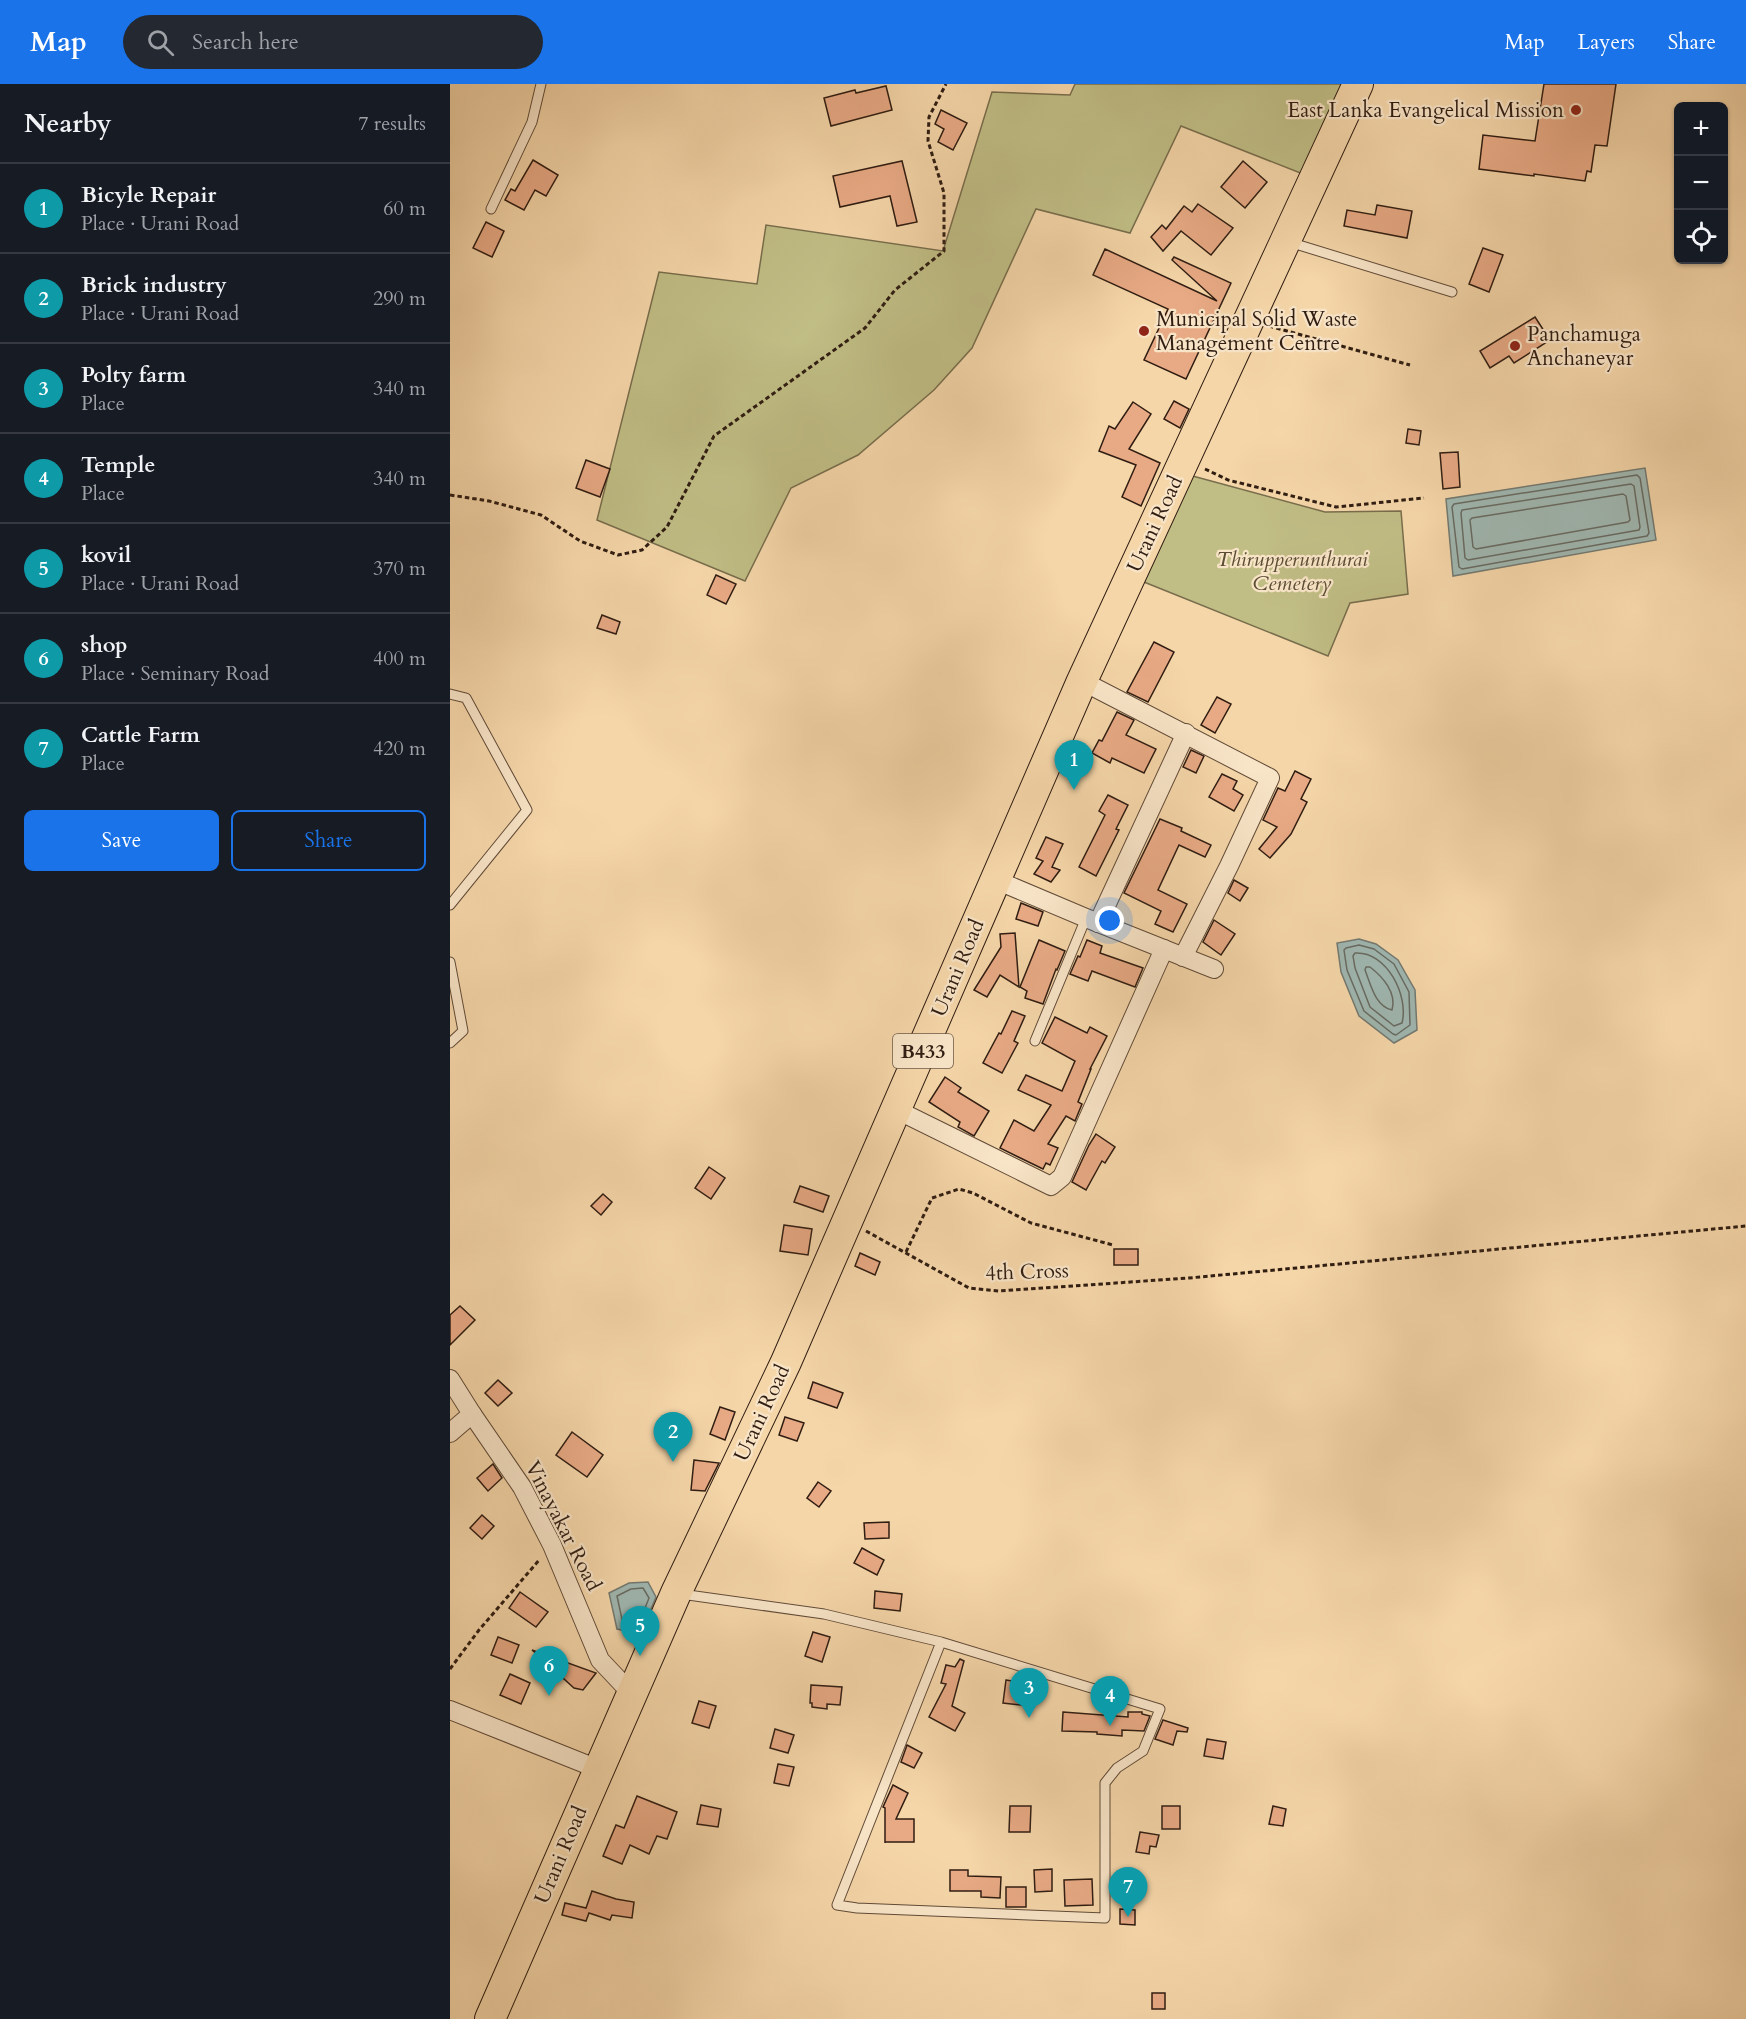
<!DOCTYPE html>
<meta charset="utf-8">
<style>
body{margin:0;font-family:Cardo,serif;background:#242831;color:#f1f3f6}
.controls{position:absolute;right:18px;top:18px;display:grid;overflow:hidden;border-radius:9px;box-shadow:0 2px 4px #0004}
.controls button{width:54px;height:54px;display:grid;place-items:center;padding:0;border:0;border-bottom:2px solid #363941;background:#171b24;color:#f1f3f6;font:30px sans-serif}
.you{position:absolute;left:660px;top:837px;width:21px;height:21px;margin:-15px;border:4px solid #fff;border-radius:50%;background:#1a73e8;box-shadow:0 0 0 9px #1a73e833}
.badge{display:grid;place-items:center;width:39px;height:39px;border-radius:50%;background:#1a73e8;color:#fff;font-size:20px;font-weight:700}
.pin{position:absolute;translate:-50% -50px;filter:drop-shadow(0 2px 3px #0008)}
.pin::after{content:'';position:absolute;top:32px;width:21px;height:18px;background:inherit;clip-path:polygon(0 0,100% 0,50% 100%)}
.list{margin:0;padding:0;list-style:none}
h2{display:flex;justify-content:space-between;align-items:center;height:78px;margin:0;padding:0 24px;font-size:26px}
h2 small{font-size:20px;font-weight:400;color:#9ea1a6}
.list li{display:grid;grid-template-columns:39px 1fr auto;gap:18px;align-items:center;box-sizing:border-box;height:90px;padding:0 24px;border-top:2px solid #363941}
.list b{display:block;font-size:22px;white-space:nowrap}
.list p{margin:0;font-size:20px;white-space:nowrap;color:#9ea1a6}
.list em{font-size:20px;font-style:normal;color:#9ea1a6}
.actions{display:flex;gap:12px;padding:18px 24px}
.actions a{flex:1;padding:14px 0;border:2px solid #1a73e8;border-radius:9px;text-align:center;font-size:21px;color:#1a73e8}
.actions .main{background:#1a73e8;color:#fff}
.icon{flex:none;width:33px;height:33px;fill:none;stroke:currentColor;stroke-width:2;stroke-linecap:round;stroke-linejoin:round}
.map{position:relative;flex:none;width:1296px;height:1935px;overflow:hidden}
header{display:flex;align-items:center;gap:36px;box-sizing:border-box;height:84px;padding:0 30px;background:#1a73e8;color:#fff}
header strong{font-size:28px}
nav{display:flex;gap:33px;margin-inline-start:auto;font-size:21px}
.search{width:420px;height:54px;background:#242831;display:flex;align-items:center;gap:15px;box-sizing:border-box;padding:0 21px;border-radius:33px;color:#9ea1a6;font-size:22px}
main{display:flex}
aside{flex:1;background:#171b24}
.map>svg:first-child{display:block}
</style>
<header>
<strong>Map</strong>
<div class="search"><svg class="icon" aria-label="search" viewBox="0 0 24 24"><circle cx="10" cy="10" r="6"/><path d="M15 15l6 6"/></svg>Search here</div>
<nav><a>Map</a><a>Layers</a><a>Share</a></nav>
</header>
<main>
<aside>
<h2>Nearby<small>7 results</small></h2>
<ul class="list">
<li><span class="badge" style="background:#0f9aa8">1</span><div><b>Bicyle Repair</b><p>Place · Urani Road</p></div><em>60 m</em></li>
<li><span class="badge" style="background:#0f9aa8">2</span><div><b>Brick industry</b><p>Place · Urani Road</p></div><em>290 m</em></li>
<li><span class="badge" style="background:#0f9aa8">3</span><div><b>Polty farm</b><p>Place</p></div><em>340 m</em></li>
<li><span class="badge" style="background:#0f9aa8">4</span><div><b>Temple</b><p>Place</p></div><em>340 m</em></li>
<li><span class="badge" style="background:#0f9aa8">5</span><div><b>kovil</b><p>Place · Urani Road</p></div><em>370 m</em></li>
<li><span class="badge" style="background:#0f9aa8">6</span><div><b>shop</b><p>Place · Seminary Road</p></div><em>400 m</em></li>
<li><span class="badge" style="background:#0f9aa8">7</span><div><b>Cattle Farm</b><p>Place</p></div><em>420 m</em></li>
</ul>
<div class="actions"><a class="main">Save</a><a>Share</a></div>
</aside>
<div class="map">
<svg width="1296" height="1935" viewBox="0 0 1296 1935">
<rect width="100%" height="100%" fill="#f5d6a9"/>
<filter id="stains"><feTurbulence type="fractalNoise" baseFrequency=".00333" numOctaves="4"/><feColorMatrix values="0 0 0 0 .2 0 0 0 0 .09 0 0 0 0 .02 0 0 0 .5 -.17"/></filter>
<radialGradient id="worn" r=".72"><stop offset=".6" stop-color="#630" stop-opacity="0"/><stop offset="1" stop-color="#630" stop-opacity=".3"/></radialGradient>
<!-- green -->
<g fill="#c0bd85" stroke="#786d4c" stroke-width="1.5">
<path d="M625 0H896L858 92 731 42 680 149 586 125 522 264 484 306 408 371 341 404 295 497 147 436 209 188 307 200 316 141 493 167 542 8 620 11Z"/>
<path d="M739 391 875 428 951 427 958 510 900 519 878 572 689 496Z"/>
</g>
<!-- water -->
<g fill="#9fb7b1" stroke="#737971" stroke-width="1.5">
<path d="M1195 384 1206 456 1003 492 996 415Z"/>
<path d="M909 855 926 860 948 876 965 906 967 946 944 959 909 932 891 888 887 859Z"/>
<path d="M198 1498 206 1513 195 1539 176 1547 167 1545 159 1509 179 1499Z"/>
</g>
<g fill="none" stroke-linecap="round" stroke-linejoin="round">
<!-- shore -->
<g stroke="#686a62" stroke-width="1.5">
<path d="M1187 391 1190 394 1199 449 1197 452 1012 485 1009 483 1002 423 1004 420Z"/>
<path d="M1181 400 1184 402 1190 443 1189 446 1018 476 1015 474 1011 429 1012 426Z"/>
<path d="M1173 410 1176 412 1180 436 1178 438 1026 465 1023 463 1020 436 1022 434Z"/>
<path d="M909 861 924 865 944 880 959 908 960 941 946 951 943 950 914 927 897 886 894 866 896 864Z"/>
<path d="M905 869C937 867 959 912 952 939L944 942 920 923 905 884 903 872Z"/>
<path d="M916 883H920C933 893 947 909 942 926 925 922 921 901 915 886Z"/>
<path d="M193 1504 199 1514 191 1534 173 1540 167 1512 181 1505Z"/>
</g>
</g>
<!-- building -->
<g fill="#e8aa85" stroke="#301d12" stroke-width="1.5">
<path d="M1094 0H1166L1157 62 1145 61 1141 88 1137 87 1135 97 1084 90V92L1029 85 1033 51 1085 57Z"/>
<path d="M436 2 442 26 381 42 374 14 405 6 406 9Z"/>
<path d="M491 26 517 39 503 66 488 58 494 45 485 40Z"/>
<path d="M83 76 108 91 96 112 85 106 74 126 55 116 61 105 65 107Z"/>
<path d="M452 77 467 138 447 142 440 112 390 123 383 92Z"/>
<path d="M793 77 817 98 795 124 771 103Z"/>
<path d="M748 120 783 144 761 171 731 147 713 167 701 153 712 141 716 145 734 122 742 128Z"/>
<path d="M927 121 962 127 957 154 894 142 897 126 925 131Z"/>
<path d="M36 138 54 147 42 173 23 164Z"/>
<path d="M1033 164 1053 171 1039 208 1019 200Z"/>
<path d="M655 165 767 217 722 176 724 173 781 199 736 295 694 276 718 225 643 191Z"/>
<path d="M1085 233 1100 256 1064 279 1059 272 1040 284 1030 267Z"/>
<path d="M724 317 739 325 730 344 714 335Z"/>
<path d="M683 318 701 330 679 365 710 379 691 422 672 413 686 381 649 367 659 342 665 345Z"/>
<path d="M958 345 971 347 969 361 956 359Z"/>
<path d="M1008 368 1010 403 993 405 990 369Z"/>
<path d="M136 376 160 385 150 413 126 404Z"/>
<path d="M266 491 286 500 276 520 257 511Z"/>
<path d="M152 531 170 538 166 550 147 544Z"/>
<path d="M704 558 724 568 698 618 677 608Z"/>
<path d="M767 613 781 620 765 649 751 641Z"/>
<path d="M667 628 684 636 676 651 706 665 694 689 662 674 660 679 642 669 649 656 652 657Z"/>
<path d="M741 666 754 672 746 689 733 683Z"/>
<path d="M845 687 861 695 851 715 857 718 841 750 820 774 809 765 827 743 813 736 828 704 835 707Z"/>
<path d="M772 690 787 697 783 705 793 711 784 727 759 713Z"/>
<path d="M658 711 678 721 666 745 669 746 646 792 629 783 655 731 649 727Z"/>
<path d="M710 735 732 744 731 747 761 761 755 773 729 761 708 806 737 820 723 848 705 840 711 827 674 809Z"/>
<path d="M596 753 613 760 602 783 610 786 601 798 584 790 593 777 586 774Z"/>
<path d="M784 796 798 804 790 817 778 809Z"/>
<path d="M571 819 593 828 588 842 566 835Z"/>
<path d="M764 836 785 850 771 871 753 858Z"/>
<path d="M565 849 569 903 550 891 537 913 524 906 551 863 550 850Z"/>
<path d="M589 856 615 867 607 886 606 885 593 920 575 914 577 907 570 903Z"/>
<path d="M637 856 652 862 650 869 693 884 685 903 642 887 638 897 620 890 628 872 630 873Z"/>
<path d="M562 927 575 932 564 957 568 959 552 989 533 979 549 949 551 950Z"/>
<path d="M605 933 637 949 640 943 657 952 640 985H641L628 1018 632 1020 625 1037 616 1032 598 1060 608 1064 600 1081 596 1079 593 1085 550 1064 564 1036 584 1047 601 1021 568 1006 576 991 612 1007 625 977 592 959Z"/>
<path d="M495 993 511 1004 508 1008 539 1027 524 1052 508 1043 510 1038 479 1018Z"/>
<path d="M646 1050 665 1063 655 1079 652 1077 636 1106 622 1098 639 1061Z"/>
<path d="M259 1083 275 1094 261 1115 245 1104Z"/>
<path d="M350 1102 379 1112 373 1128 344 1118Z"/>
<path d="M153 1110 162 1118 151 1131 141 1122Z"/>
<path d="M334 1141 362 1145 358 1171 330 1167Z"/>
<rect x="664" y="1165" width="24" height="16"/>
<path d="M410 1169 430 1178 425 1191 405 1182Z"/>
<path d="M10 1222 25 1236 0 1261V1231Z"/>
<path d="M48 1296 62 1309 48 1322 35 1309Z"/>
<path d="M363 1298 393 1309 387 1324 358 1314Z"/>
<path d="M270 1323 285 1328 275 1356 260 1350Z"/>
<path d="M335 1333 354 1339 347 1357 329 1351Z"/>
<path d="M122 1348 153 1371 137 1393 106 1371Z"/>
<path d="M244 1376 269 1379 255 1407 241 1406Z"/>
<path d="M43 1380 52 1394 38 1407 27 1394Z"/>
<path d="M368 1398 381 1407 369 1423 357 1414Z"/>
<path d="M32 1431 44 1442 32 1455 20 1444Z"/>
<path d="M439 1438V1454L415 1455 414 1439Z"/>
<path d="M412 1464 434 1476 427 1491 404 1479Z"/>
<path d="M425 1507 452 1510 450 1527 424 1524Z"/>
<path d="M70 1508 98 1528 86 1543 59 1524Z"/>
<path d="M363 1548 380 1553 372 1578 355 1572Z"/>
<path d="M48 1553 69 1561 62 1579 41 1571Z"/>
<path d="M82 1566 146 1589 133 1606 124 1604Z"/>
<path d="M510 1575 514 1577 502 1622 515 1629 505 1647 479 1633 496 1600 491 1599 496 1581 505 1583Z"/>
<path d="M60 1590 80 1599 71 1620 50 1611Z"/>
<path d="M556 1596 575 1599 571 1621 553 1619Z"/>
<path d="M361 1601 392 1603 390 1621 377 1620V1625L362 1623V1619H360Z"/>
<path d="M249 1617 266 1622 259 1644 242 1639Z"/>
<path d="M613 1628 678 1633V1628H692V1630L700 1632 694 1647 672 1646V1652L647 1650V1648L612 1647Z"/>
<path d="M713 1636 738 1644 737 1648 727 1647 723 1661 705 1655Z"/>
<path d="M325 1645 344 1651 338 1669 320 1664Z"/>
<path d="M757 1655 776 1658 773 1675 754 1672Z"/>
<path d="M457 1661 472 1669 464 1684 451 1678Z"/>
<path d="M328 1680 344 1683 339 1702 324 1699Z"/>
<path d="M443 1701 458 1709 446 1735H464V1758H435V1759V1724L433 1723Z"/>
<path d="M187 1712 227 1728 217 1755 207 1752 199 1770 180 1761 172 1780 153 1772 166 1741 174 1744Z"/>
<path d="M251 1721 271 1725 268 1743 247 1740Z"/>
<path d="M560 1722H581L580 1748H559Z"/>
<rect x="712" y="1722" width="18" height="23"/>
<path d="M823 1722 836 1725 833 1742 819 1740Z"/>
<path d="M690 1748 709 1751 706 1763 700 1762 699 1770 686 1768Z"/>
<path d="M602 1785V1807L585 1808 584 1786Z"/>
<path d="M500 1786H518V1792L551 1793 550 1814 531 1813V1807H500Z"/>
<path d="M642 1795 643 1821 615 1822 614 1796Z"/>
<rect x="556" y="1803" width="20" height="20"/>
<path d="M142 1807 166 1815 184 1818 182 1834 162 1831 160 1836 139 1829 136 1837 112 1831 115 1819 136 1824Z"/>
<path d="M670 1825 685 1826V1841L670 1840Z"/>
<rect x="702" y="1909" width="13" height="16"/>
</g>
<g fill="none" stroke-linecap="round" stroke-linejoin="round">
<!-- lane casing -->
<g stroke="#614b38" stroke-width="11">
<g id="lane">
<path d="M41 125 82 38 91 0"/>
<path d="M839 158 1002 208"/>
<path d="M0 610 16 614 77 726 0 821"/>
<path d="M0 878 13 947 0 959"/>
<path d="M585 957 636 834"/>
<path d="M231 1510 374 1530 491 1558 710 1625 693 1667 667 1684 655 1699V1834L407 1824 387 1821 491 1558"/>
</g>
</g>
<!-- street casing -->
<g stroke="#614b38" stroke-width="20">
<g id="street">
<path d="M632 597 820 694 779 782 733 873"/>
<path d="M546 796 636 834 764 885"/>
<path d="M648 839 736 649"/>
<path d="M447 1026 601 1102 612 1093 714 865"/>
<path d="M0 1295 22 1330 72 1403 102 1461 150 1576 182 1610"/>
<path d="M0 1349 22 1330"/>
<path d="M0 1626 148 1685"/>
</g>
</g>
<!-- primary casing -->
<g stroke="#301d12" stroke-width="32">
<path id="primary" d="M40 1935 226 1509 336 1278 632 597 908 0"/>
</g>
<!-- path -->
<g stroke="#301d12" stroke-width="3" stroke-dasharray="4.5 3" stroke-linecap="butt">
<path d="M819 242 960 281"/>
<path d="M755 385 778 396 886 423 974 414"/>
<path d="M0 411 39 417 91 431 130 457 168 471 192 466 217 443 264 352 415 244 445 206 494 167V109L478 57 479 33 496 0"/>
<path d="M416 1147 519 1204 549 1207 739 1194 1296 1142"/>
<path d="M456 1168 482 1114 509 1105 523 1109 581 1139 663 1161"/>
<path d="M0 1585 29 1546 90 1475"/>
</g>
<!-- lane -->
<use href="#lane" stroke="#f8e4c7" stroke-width="9"/>
<!-- street -->
<use href="#street" stroke="#f8e4c7" stroke-width="18"/>
<!-- primary -->
<use href="#primary" stroke="#f5d6a9" stroke-width="30"/>
</g>
<!-- markers -->
<g fill="#8f2418" stroke="#f8e4c7" stroke-width="2">
<circle cx="1126" cy="26" r="6"/>
<circle cx="694" cy="247" r="6"/>
<circle cx="1065" cy="262" r="6"/>
</g>
<g text-anchor="middle" dominant-baseline="central" stroke-width="4.5" stroke-linejoin="round" paint-order="stroke">
<!-- shield labels -->
<rect fill="#f8e4c7" stroke="#6c5948" stroke-width="1.5" x="443" y="950" width="60" height="34" rx="4.5"/>
<g font-size="20" font-weight="bold" fill="#301d12">
<text x="473" y="967">B433</text>
</g>
<!-- poi labels -->
<g font-size="21" fill="#301d12" stroke="#f8e4c7" text-anchor="start">
<text x="1114" y="26" text-anchor="end">East Lanka Evangelical Mission</text>
<text x="706" y="235">Municipal Solid Waste<tspan x="706" dy="24">Management Centre</tspan></text>
<text x="1077" y="250">Panchamuga<tspan x="1077" dy="24">Anchaneyar</tspan></text>
</g>
<!-- street labels -->
<g font-size="21" fill="#301d12" stroke="#f8e4c7">
<text transform="translate(705 440) rotate(-65)">Urani Road</text>
<text transform="translate(508 884) rotate(-67)">Urani Road</text>
<text transform="translate(577 1188) rotate(-2)">4th Cross</text>
<text transform="translate(312 1329) rotate(-65)">Urani Road</text>
<text transform="translate(113 1442) rotate(63)">Vinayakar Road</text>
<text transform="translate(111 1771) rotate(-67)">Urani Road</text>
</g>
<!-- park labels -->
<g font-size="21" font-style="italic" fill="#5b4d34" stroke="#f8e4c7">
<text x="842" y="475">Thirupperunthurai<tspan x="842" dy="24">Cemetery</tspan></text>
</g>
</g>
<rect width="100%" height="100%" filter="url(#stains)"/>
<rect width="100%" height="100%" fill="url(#worn)"/>
</svg>
<div class="controls">
<button>+</button>
<button>−</button>
<button><svg class="icon" aria-label="locate" viewBox="0 0 24 24"><circle cx="12" cy="12" r="6"/><path d="M12 2v4M12 18v4M2 12h4M18 12h4"/></svg></button>
</div>
<div class="you"></div>
<div class="pin badge" style="left:624px;top:706px;background:#0f9aa8">1</div>
<div class="pin badge" style="left:223px;top:1378px;background:#0f9aa8">2</div>
<div class="pin badge" style="left:579px;top:1634px;background:#0f9aa8">3</div>
<div class="pin badge" style="left:660px;top:1642px;background:#0f9aa8">4</div>
<div class="pin badge" style="left:190px;top:1572px;background:#0f9aa8">5</div>
<div class="pin badge" style="left:99px;top:1612px;background:#0f9aa8">6</div>
<div class="pin badge" style="left:678px;top:1833px;background:#0f9aa8">7</div>
</div>
</main>
